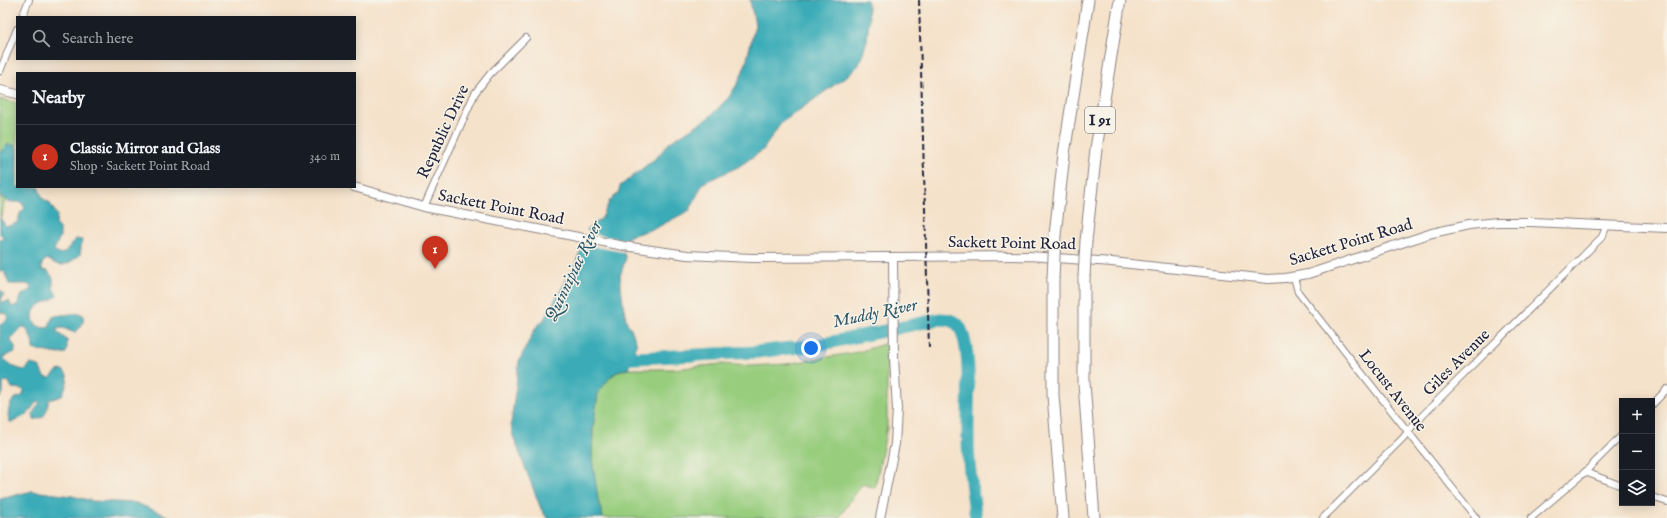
<!DOCTYPE html>
<meta charset="utf-8">
<style>
body{margin:0;font-family:"IM FELL English",serif;background:#242831;color:#f1f3f6}
.controls{position:absolute;right:12px;bottom:12px;display:grid;overflow:hidden;border-radius:0px;box-shadow:0 2px 10px #0003}
.controls button{width:36px;height:36px;display:grid;place-items:center;padding:0;border:0;border-bottom:1px solid #363941;background:#171b24;color:#f1f3f6;font:20px sans-serif}
.you{position:absolute;left:811px;top:348px;width:14px;height:14px;margin:-10px;border:3px solid #fff;border-radius:50%;background:#1a73e8;box-shadow:0 0 0 6px #1a73e833}
.badge{display:grid;place-items:center;width:26px;height:26px;border-radius:50%;background:#c8321e;color:#fff;font-size:13px;font-weight:700}
.pin{position:absolute;translate:-50% -33px;filter:drop-shadow(0 1px 2px #0008)}
.pin::after{content:'';position:absolute;top:21px;width:14px;height:12px;background:inherit;clip-path:polygon(0 0,100% 0,50% 100%)}
.list{margin:0;padding:0;list-style:none}
h2{display:flex;justify-content:space-between;align-items:center;height:52px;margin:0;padding:0 16px;font-size:17px}
h2 small{font-size:13px;font-weight:400;color:#9ea1a6}
.list li{display:grid;grid-template-columns:26px 1fr auto;gap:12px;align-items:center;box-sizing:border-box;height:64px;padding:0 16px;border-top:1px solid #363941}
.list b{display:block;font-size:15px;white-space:nowrap}
.list p{margin:0;font-size:13px;white-space:nowrap;color:#9ea1a6}
.list em{font-size:13px;font-style:normal;color:#9ea1a6}
.icon{flex:none;width:22px;height:22px;fill:none;stroke:currentColor;stroke-width:2;stroke-linecap:round;stroke-linejoin:round}
.map{position:relative;flex:none;width:1667px;height:518px;overflow:hidden}
.search{position:absolute;background:#171b24;box-shadow:0 2px 10px #0003;left:16px;top:16px;width:340px;height:44px;display:flex;align-items:center;gap:10px;box-sizing:border-box;padding:0 14px;border-radius:0px;color:#9ea1a6;font-size:15px}
.panel{position:absolute;background:#171b24;box-shadow:0 2px 10px #0003;left:16px;top:72px;width:340px;height:116px;border-radius:0px}
.map>svg:first-child{display:block}
</style>
<div class="map">
<svg width="1667" height="518" viewBox="0 0 1667 518">
<rect width="100%" height="100%" fill="#f7f3e8"/>
<filter id="ink" filterUnits="userSpaceOnUse"><feTurbulence type="fractalNoise" baseFrequency=".025" numOctaves="2"/><feDisplacementMap in="SourceGraphic" scale="8" xChannelSelector="R" yChannelSelector="G"/><feConvolveMatrix kernelMatrix="1 2 1 2 8 2 1 2 1" color-interpolation-filters="sRGB"/></filter>
<filter id="wash" filterUnits="userSpaceOnUse"><feTurbulence type="fractalNoise" baseFrequency=".012" numOctaves="4" result="noise"/><feDisplacementMap in="SourceGraphic" scale="16" xChannelSelector="R" yChannelSelector="G"/><feGaussianBlur stdDeviation="0.9" result="paint"/><feColorMatrix in="noise" values="0 0 0 0 0 0 0 0 0 0 0 0 0 0 0 0 0 1.4 0 .05"/><feComposite in="paint" operator="in"/></filter>
<g filter="url(#wash)">
<rect width="100%" height="100%" fill="#f5e2ca"/>
<!-- green -->
<g fill="#98cd7e" stroke="#5d785c">
<path d="M0 99 17 103V157L0 220Z"/>
<path d="M887 343V427L875 488 862 484 839 518H603L598 500 592 458 593 427 598 393 608 379 620 370 630 369H673L721 364 750 366 786 364 858 352Z"/>
</g>
<!-- water -->
<g fill="#3bacb7" stroke="#2e6779">
<path d="M750 0H867L869 19 867 40 859 65 847 76 781 123 763 150 738 167 703 183 690 210 656 228 630 236 625 240 623 252 626 258 620 276 623 304 627 323 631 328 637 345 628 369 620 370 612 375 598 393 593 427 592 458 598 500 603 518H547L541 509 513 436 511 424 519 361 536 327 543 321 574 267 580 252 586 246 589 233 587 229 602 218 610 200 618 194 620 186 657 157 670 142 708 118 729 97 739 81 746 63 755 25Z"/>
<path d="M8 144 14 145 17 149V187H38L43 199 49 202 57 215 56 225 60 230V236L54 251C65 260 69 244 76 239L82 240 80 255 69 263 63 265 56 264 47 259 42 263V270L48 271 53 278V288L57 296C48 303 34 303 33 316 33 320 34 322 37 325 40 328 45 328 49 327 50 324 51 319 53 317 55 315 79 313 82 314 86 322 81 327 75 333L63 328 57 329V332L67 340V350L66 353 59 354 36 350 33 349C33 341 30 333 25 327H22L16 334 10 338 11 341 15 346V352L3 357C7 365 17 369 26 370L30 364 39 366C43 372 41 377 50 378L57 371 63 370 67 375C69 383 64 389 62 396L49 400 46 412 43 417 34 420 33 413 40 402 37 401 28 414 13 422H10C6 416 9 404 14 399 17 397 21 397 23 395L24 391 22 389 12 388 9 382 6 381 3 384V393L0 398V325L8 318 6 314 0 312V289L4 294 1 300 3 302 9 301 12 307 17 305 22 295 32 288 27 284H9L4 271H2L0 274V239L4 237 0 234V218L6 226 12 225 18 222 20 213 25 208 21 202H8L0 196V154L3 149Z"/>
<path d="M32 491 72 496 93 501 136 503 173 518H0V499Z"/>
</g>
<!-- pier -->
<path fill="#f5e2ca" d="M588 233 625 240 623 252 586 245Z"/>
<g fill="none" stroke-linecap="round" stroke-linejoin="round">
<!-- river -->
<path stroke="#3bacb7" stroke-width="13" d="M616 359 756 352 818 345 940 319C946 319 955 320 959 326 973 349 967 410 968 438 968 465 972 492 976 518"/>
</g>
</g>
<g filter="url(#ink)">
<g fill="none" stroke-linecap="round" stroke-linejoin="round">
<!-- minor casing -->
<g stroke="#8c8282" stroke-width="8">
<g id="minor">
<path d="M22 17 29 0"/>
<path d="M0 71 17 29"/>
<path d="M424 207 475 93 490 74 526 38"/>
<path d="M1294 277 1298 292 1476 518"/>
<path d="M1652 405 1667 389"/>
<path d="M1585 472 1622 486"/>
<path d="M1652 497 1667 502"/>
<path d="M1323 518 1403 438 1414 424 1602 237 1607 225"/>
<path d="M1531 518 1585 472 1622 435"/>
</g>
</g>
<!-- tertiary casing -->
<g stroke="#8c8282" stroke-width="10">
<g id="tertiary">
<path d="M0 90 17 94"/>
<path d="M354 187 424 207 624 246 687 255 752 258 1029 256 1112 262 1268 279 1285 278 1308 274 1432 233 1469 225 1497 222H1532L1667 228"/>
<path d="M880 518 895 444 897 409 894 357 893 257"/>
</g>
</g>
<!-- motorway casing -->
<g stroke="#8c8282" stroke-width="13">
<g id="motorway">
<path d="M1055 235 1064 154 1088 0"/>
<path d="M1086 241 1096 149 1120 0"/>
<path d="M1084 277V383L1094 518"/>
<path d="M1053 279V395L1063 518"/>
</g>
</g>
<!-- minor -->
<use href="#minor" stroke="#fff" stroke-width="6"/>
<!-- tertiary -->
<use href="#tertiary" stroke="#fff" stroke-width="8"/>
<!-- motorway -->
<use href="#motorway" stroke="#fff" stroke-width="11"/>
<!-- rail -->
<path stroke="#22223b" stroke-width="2" stroke-dasharray="6 3" stroke-linecap="butt" d="M919 0 929 348"/>
<!-- motorway-bridge casing -->
<g stroke="#8c8282" stroke-width="13" stroke-linecap="butt">
<g id="motorway-bridge">
<path d="M1084 277 1086 241"/>
<path d="M1053 279 1055 235"/>
</g>
</g>
<!-- motorway-bridge -->
<use href="#motorway-bridge" stroke="#fff" stroke-width="11"/>
</g>
</g>
<g text-anchor="middle" dominant-baseline="central" stroke-width="3" stroke-linejoin="round" paint-order="stroke">
<!-- shield labels -->
<rect fill="#f7f3e8" stroke="#62616f" stroke-width="1" x="1085" y="107" width="30" height="26" rx="3"/>
<g font-size="15" font-weight="bold" fill="#22223b">
<text x="1100" y="120">I 91</text>
</g>
<!-- street labels -->
<g font-size="16" fill="#22223b" stroke="#f7f3e8">
<text transform="translate(444 132) rotate(-65)">Republic Drive</text>
<text transform="translate(501 208) rotate(11)">Sackett Point Road</text>
<text transform="translate(1351 243) rotate(-17)">Sackett Point Road</text>
<text transform="translate(1012 244) rotate(1)">Sackett Point Road</text>
<text transform="translate(1457 363) rotate(-45)">Giles Avenue</text>
<text transform="translate(1392 391) rotate(52)">Locust Avenue</text>
</g>
<!-- water labels -->
<g font-size="17" font-style="italic" fill="#2c596d" stroke="#f7f3e8">
<text transform="translate(574 271) rotate(-64)">Quinnipiac River</text>
<text transform="translate(875 314) rotate(-12)">Muddy River</text>
</g>
</g>
</svg>
<div class="controls">
<button>+</button>
<button>−</button>
<button><svg class="icon" aria-label="layers" viewBox="0 0 24 24"><path d="M12 4l9 5-9 5-9-5zM3 14l9 5 9-5"/></svg></button>
</div>
<div class="you"></div>
<div class="pin badge" style="left:435px;top:269px">1</div>
<div class="search"><svg class="icon" aria-label="search" viewBox="0 0 24 24"><circle cx="10" cy="10" r="6"/><path d="M15 15l6 6"/></svg>Search here</div>
<section class="panel">
<h2>Nearby<small></small></h2>
<ul class="list">
<li><span class="badge">1</span><div><b>Classic Mirror and Glass</b><p>Shop · Sackett Point Road</p></div><em>340 m</em></li>
</ul>
</section>
</div>
